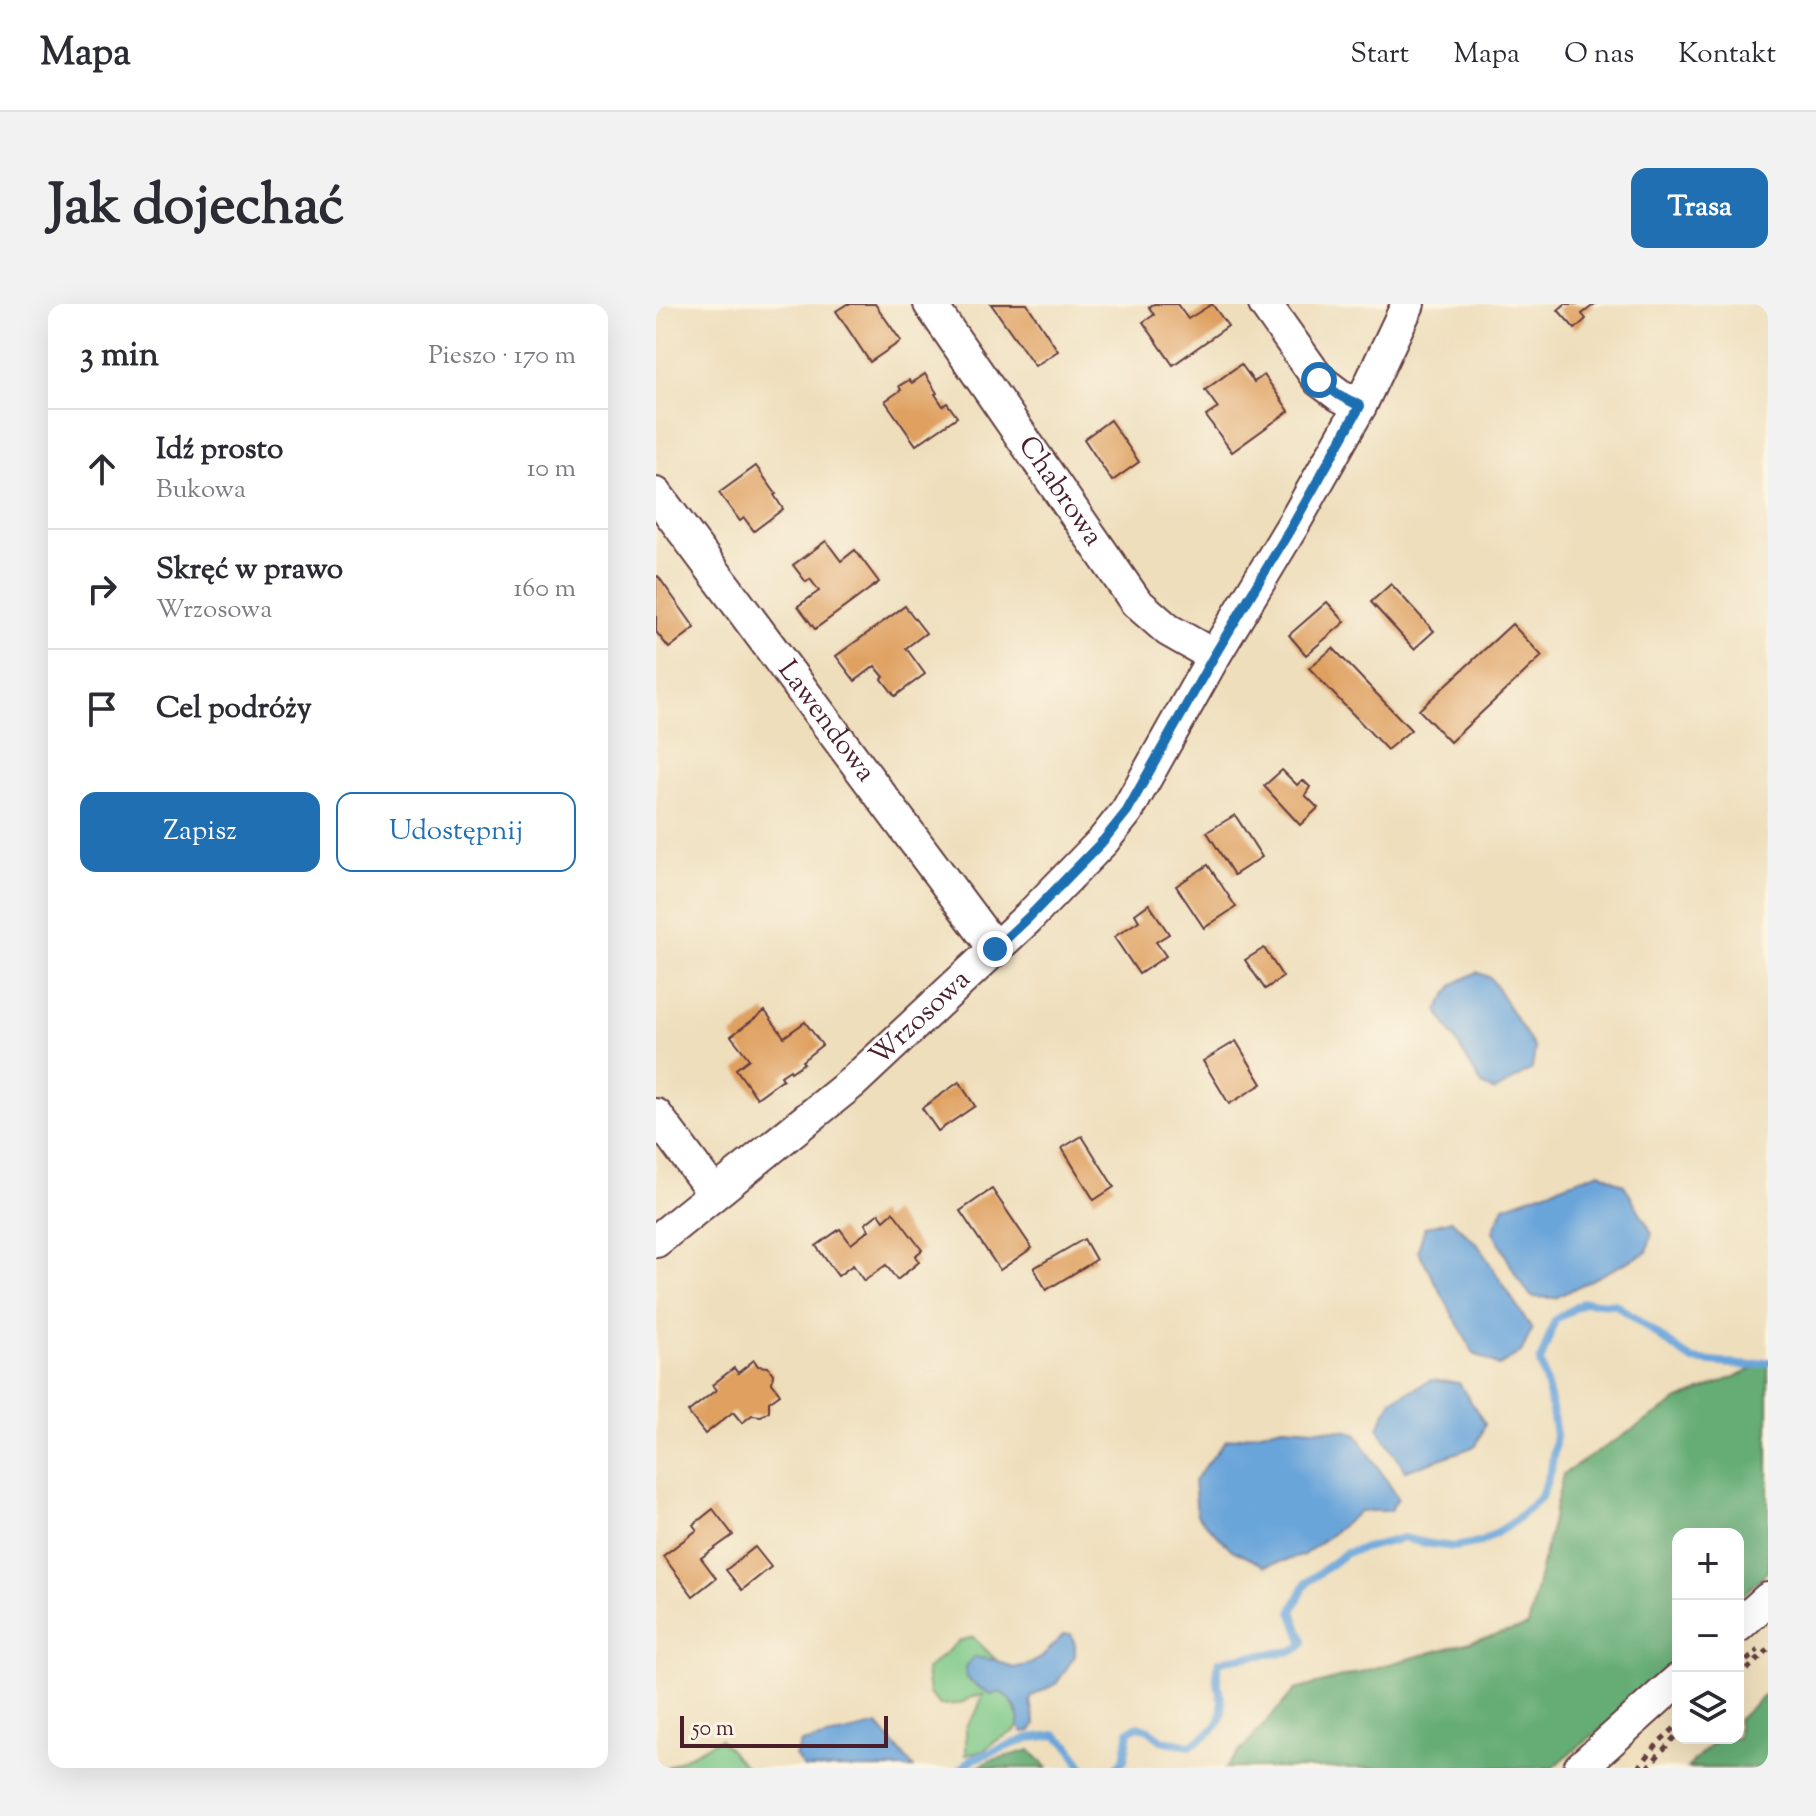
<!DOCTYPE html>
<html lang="pl">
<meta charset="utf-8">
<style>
body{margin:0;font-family:"Sorts Mill Goudy",serif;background:#f2f2f3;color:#2b2b33}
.controls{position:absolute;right:24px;bottom:24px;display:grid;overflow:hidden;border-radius:16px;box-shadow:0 8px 32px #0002}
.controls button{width:72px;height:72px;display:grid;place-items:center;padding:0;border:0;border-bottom:2px solid #e1e1e2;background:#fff;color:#2b2b33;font:40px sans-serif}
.scale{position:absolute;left:24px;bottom:20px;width:208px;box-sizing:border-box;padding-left:8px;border:4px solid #4a1f2b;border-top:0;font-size:22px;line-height:28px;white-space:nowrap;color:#4a1f2b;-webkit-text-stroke:6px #fcf5e5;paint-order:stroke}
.stop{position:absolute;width:24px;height:24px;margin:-18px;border:6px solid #1f6fb2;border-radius:50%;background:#fff}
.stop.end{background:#1f6fb2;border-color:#fff;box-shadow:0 2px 8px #0008}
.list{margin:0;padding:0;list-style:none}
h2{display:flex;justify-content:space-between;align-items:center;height:104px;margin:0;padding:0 32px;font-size:34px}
h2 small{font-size:26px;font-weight:400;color:#7c7c81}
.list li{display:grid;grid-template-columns:52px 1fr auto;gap:24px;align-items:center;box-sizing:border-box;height:120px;padding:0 32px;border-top:2px solid #e1e1e2}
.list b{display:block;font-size:30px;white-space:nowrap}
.list p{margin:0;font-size:26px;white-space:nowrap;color:#7c7c81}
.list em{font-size:26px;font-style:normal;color:#7c7c81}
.actions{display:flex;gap:16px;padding:24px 32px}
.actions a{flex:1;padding:18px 0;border:2px solid #1f6fb2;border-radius:16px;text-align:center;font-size:28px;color:#1f6fb2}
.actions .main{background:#1f6fb2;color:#fff}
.icon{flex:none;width:44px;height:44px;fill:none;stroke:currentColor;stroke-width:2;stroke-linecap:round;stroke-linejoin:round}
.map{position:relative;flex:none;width:1112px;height:1464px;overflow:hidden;border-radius:16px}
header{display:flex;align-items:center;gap:48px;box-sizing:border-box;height:112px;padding:0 40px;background:#fff;border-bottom:2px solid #e1e1e2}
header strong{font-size:38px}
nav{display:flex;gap:44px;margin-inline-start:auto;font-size:28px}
.intro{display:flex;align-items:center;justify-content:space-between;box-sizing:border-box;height:192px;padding:0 48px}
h1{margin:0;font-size:56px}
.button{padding:20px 36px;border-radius:16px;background:#1f6fb2;color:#fff;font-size:28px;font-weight:700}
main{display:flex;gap:48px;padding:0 48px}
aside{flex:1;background:#fff;border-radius:16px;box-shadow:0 8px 32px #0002}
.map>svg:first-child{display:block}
</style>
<header>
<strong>Mapa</strong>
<nav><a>Start</a><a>Mapa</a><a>O nas</a><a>Kontakt</a></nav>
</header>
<div class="intro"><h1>Jak dojechać</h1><a class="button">Trasa</a></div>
<main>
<aside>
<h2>3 min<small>Pieszo · 170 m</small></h2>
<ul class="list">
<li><svg class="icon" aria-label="ahead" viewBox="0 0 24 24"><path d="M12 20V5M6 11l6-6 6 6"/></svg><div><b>Idź prosto</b><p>Bukowa</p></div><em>10 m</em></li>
<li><svg class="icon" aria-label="right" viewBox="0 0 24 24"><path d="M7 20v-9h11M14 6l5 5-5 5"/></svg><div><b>Skręć w prawo</b><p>Wrzosowa</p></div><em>160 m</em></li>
<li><svg class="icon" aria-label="arrive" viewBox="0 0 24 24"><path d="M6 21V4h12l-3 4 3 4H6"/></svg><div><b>Cel podróży</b></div></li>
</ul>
<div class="actions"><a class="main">Zapisz</a><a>Udostępnij</a></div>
</aside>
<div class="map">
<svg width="1112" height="1464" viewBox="0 0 1112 1464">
<rect width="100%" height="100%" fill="#fcf5e5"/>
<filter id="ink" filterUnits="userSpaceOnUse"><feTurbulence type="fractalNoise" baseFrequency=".0125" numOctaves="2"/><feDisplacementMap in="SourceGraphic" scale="16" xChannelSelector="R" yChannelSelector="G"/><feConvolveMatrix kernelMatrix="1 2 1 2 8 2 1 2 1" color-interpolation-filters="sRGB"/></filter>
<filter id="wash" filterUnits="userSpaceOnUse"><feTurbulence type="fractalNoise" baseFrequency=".006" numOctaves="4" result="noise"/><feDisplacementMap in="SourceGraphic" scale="32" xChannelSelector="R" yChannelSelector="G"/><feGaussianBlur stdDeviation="1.8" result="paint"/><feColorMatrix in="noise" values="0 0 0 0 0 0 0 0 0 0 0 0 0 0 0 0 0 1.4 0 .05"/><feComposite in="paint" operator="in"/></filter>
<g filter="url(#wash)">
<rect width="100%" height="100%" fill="#eedebc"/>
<!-- green -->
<g fill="#7cc887" stroke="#637459" stroke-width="2">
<path d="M317 1333 340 1356 317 1353 310 1372 315 1378 335 1390 344 1388 353 1393 365 1417 359 1427 338 1438 327 1447 310 1451V1422L320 1409 327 1391 316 1393 303 1400 284 1401 273 1390 270 1366 303 1337Z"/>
<path d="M64 1435 90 1464H10Z"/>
</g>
<!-- forest -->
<g fill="#65ac74" stroke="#586650" stroke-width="2">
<path d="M1112 1059V1267L1082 1296V1230H1022V1353L960 1413 896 1464H569L639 1386 872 1322 907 1170 1023 1096Z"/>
<path d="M1112 1387V1464H1031L1062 1434H1082V1416Z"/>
<path d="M374 1446 391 1464H321L333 1457Z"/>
</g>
<!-- water -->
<g fill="#6aa5da" stroke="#5a6282" stroke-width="2">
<path d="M821 668 835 674 879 745 876 765 839 787 827 782 781 706 798 680Z"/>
<path d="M944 868 968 881 996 929 991 948 899 994 876 993 862 975 837 927 848 902Z"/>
<path d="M795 916 822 941 876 1026 865 1048 843 1062 818 1050 762 946 769 923Z"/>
<path d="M775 1076 803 1079 829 1120 820 1142 750 1167 722 1124 736 1096Z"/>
<path d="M627 1123 692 1127 701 1131 742 1194 734 1207H704L677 1229 646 1252 609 1262 576 1246 541 1211 538 1177 570 1136Z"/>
<path d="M408 1330H415L419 1341V1352L400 1380 376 1392 374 1398 379 1421 375 1427 367 1428 362 1422 364 1416C361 1404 355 1394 344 1388L335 1391 315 1378 310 1372V1363L317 1353 340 1356 357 1364 374 1360 385 1354Z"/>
<path d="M222 1421 258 1464H148L139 1452 145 1439Z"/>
</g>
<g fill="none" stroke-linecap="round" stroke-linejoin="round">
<!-- stream -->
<g stroke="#6aa5da" stroke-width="8">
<path d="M306 1464 315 1456 373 1434 400 1431 413 1442 427 1464"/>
<path d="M459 1464 468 1456 473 1427 482 1422 493 1426 505 1436 534 1442C544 1435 559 1427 564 1416 572 1397 555 1377 563 1358L573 1355 637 1347 645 1342 647 1337 636 1307 650 1279 690 1249 747 1234 775 1240 798 1243 825 1238 855 1220 885 1193 895 1166 900 1131 894 1094 884 1058 899 1016 928 998 959 1000 1036 1056 1095 1062 1112 1058"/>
</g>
</g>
<g id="blocks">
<!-- building -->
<g fill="#dfa061">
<path d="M191 0H219L245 37 214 58 180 7Z"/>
<path d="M335 0H371L402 47 379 62Z"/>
<path d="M498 0H521L532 15 556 0 572 22 517 61 487 18 498 11 493 3Z"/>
<path d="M909 0H939L926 10 930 15 919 25 902 6Z"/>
<path d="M585 60 598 78 608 71 633 107 576 148 550 112 562 104 549 86Z"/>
<path d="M269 70 281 89 279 90 287 102 291 99 301 113 260 141 229 97 245 86 243 82 253 76 256 79Z"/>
<path d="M454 116 483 158 456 177 428 135Z"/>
<path d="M100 162 120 190 118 191 127 205 98 227 88 214 84 217 63 189Z"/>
<path d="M170 237 185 257 199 246 223 278 159 325 142 302 163 287 154 275 150 278 137 261Z"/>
<path d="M2 272 39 324 13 344 0 328V273Z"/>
<path d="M735 280 778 327 758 345 715 298Z"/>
<path d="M671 298 689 318 650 351 633 331Z"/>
<path d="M249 302 270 329 250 344 269 370 239 392 226 375 228 373 219 362 199 377 180 352Z"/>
<path d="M856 320 886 352 794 438 763 406Z"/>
<path d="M677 344 755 426 731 446 653 364Z"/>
<path d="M626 466 641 481 645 477H648L654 483 649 491 662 504 644 521 608 482Z"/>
<path d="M579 511 606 553 578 571 551 528Z"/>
<path d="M552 561 580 603 548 624 520 582Z"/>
<path d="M493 600 513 630 500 638 510 652 483 670 458 633 483 617 479 610Z"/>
<path d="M608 644 627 673 609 685 589 656Z"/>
<path d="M109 707 128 733 149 718 166 741 146 757 148 759 135 768 134 766 125 772 127 775 101 794 80 765 93 755 75 732Z"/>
<path d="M580 737 606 780 573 800 547 757Z"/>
<path d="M303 778 319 802 282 827 266 804Z"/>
<path d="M426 832 458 883 438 896 406 844Z"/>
<path d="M336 885 376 944 344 966 304 907Z"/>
<path d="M237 908 266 946 259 952 263 958 241 976 230 961 208 977 197 961 182 972 160 942 184 925 195 940 213 926 209 920 223 909 228 916Z"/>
<path d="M428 935 440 956 390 986 378 964Z"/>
<path d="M98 1056 102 1062 112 1063 117 1070 116 1079 124 1090 113 1098V1107L105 1112 96 1111 86 1119 77 1108 49 1130 32 1108 60 1086 56 1081 78 1064 82 1069Z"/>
<path d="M57 1205 77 1231 45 1254 60 1274 37 1292 7 1252 41 1226 37 1221Z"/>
<path d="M99 1243 115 1263 86 1286 70 1266Z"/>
</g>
</g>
</g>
<g filter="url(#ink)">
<use href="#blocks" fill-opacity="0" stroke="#633c41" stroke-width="2"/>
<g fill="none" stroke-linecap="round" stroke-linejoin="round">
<!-- minor casing -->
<g stroke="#633c41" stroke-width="36">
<g id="minor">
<path id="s1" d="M274 0 480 298 512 326 558 352"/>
<path d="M609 0 663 76 683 91 704 102"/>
<path id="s2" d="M0 190 339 645"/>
<path d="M0 811 58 889"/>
<path id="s3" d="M0 937 197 778 372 614 447 537 471 507 558 352 638 219 704 102 752 0"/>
<path d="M1082 1322 1112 1295"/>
<path d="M924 1464 1022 1376"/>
</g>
</g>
<!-- path -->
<g stroke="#633c41" stroke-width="5" stroke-dasharray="6 6" stroke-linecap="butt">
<path d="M1082 1365 1102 1346"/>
<path d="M1082 1374 1112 1346"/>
<path d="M982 1464 1004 1437 1022 1421"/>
<path d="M991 1464 1022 1429"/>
</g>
<!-- minor -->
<use href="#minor" stroke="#fff" stroke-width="32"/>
</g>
</g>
<g fill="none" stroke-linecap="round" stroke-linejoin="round" filter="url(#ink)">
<!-- route -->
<path stroke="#1f6fb2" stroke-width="10" d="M339 645 372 614 447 537 471 507 558 352 638 219 704 102 683 91 663 76"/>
</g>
<g text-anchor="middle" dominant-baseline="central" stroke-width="7" stroke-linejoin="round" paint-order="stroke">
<!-- street labels -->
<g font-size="28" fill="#4a1f2b" stroke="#fcf5e5">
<text stroke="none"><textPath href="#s1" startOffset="228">Chabrowa</textPath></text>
<text stroke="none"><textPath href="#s2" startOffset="284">Lawendowa</textPath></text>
<text stroke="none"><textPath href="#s3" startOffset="346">Wrzosowa</textPath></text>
</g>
</g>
</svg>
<div class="controls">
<button>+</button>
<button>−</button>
<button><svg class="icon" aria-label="layers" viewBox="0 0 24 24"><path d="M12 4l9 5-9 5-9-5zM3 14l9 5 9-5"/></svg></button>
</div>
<div class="scale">50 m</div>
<div class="stop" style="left:663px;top:76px"></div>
<div class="stop end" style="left:339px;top:645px"></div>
</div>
</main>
